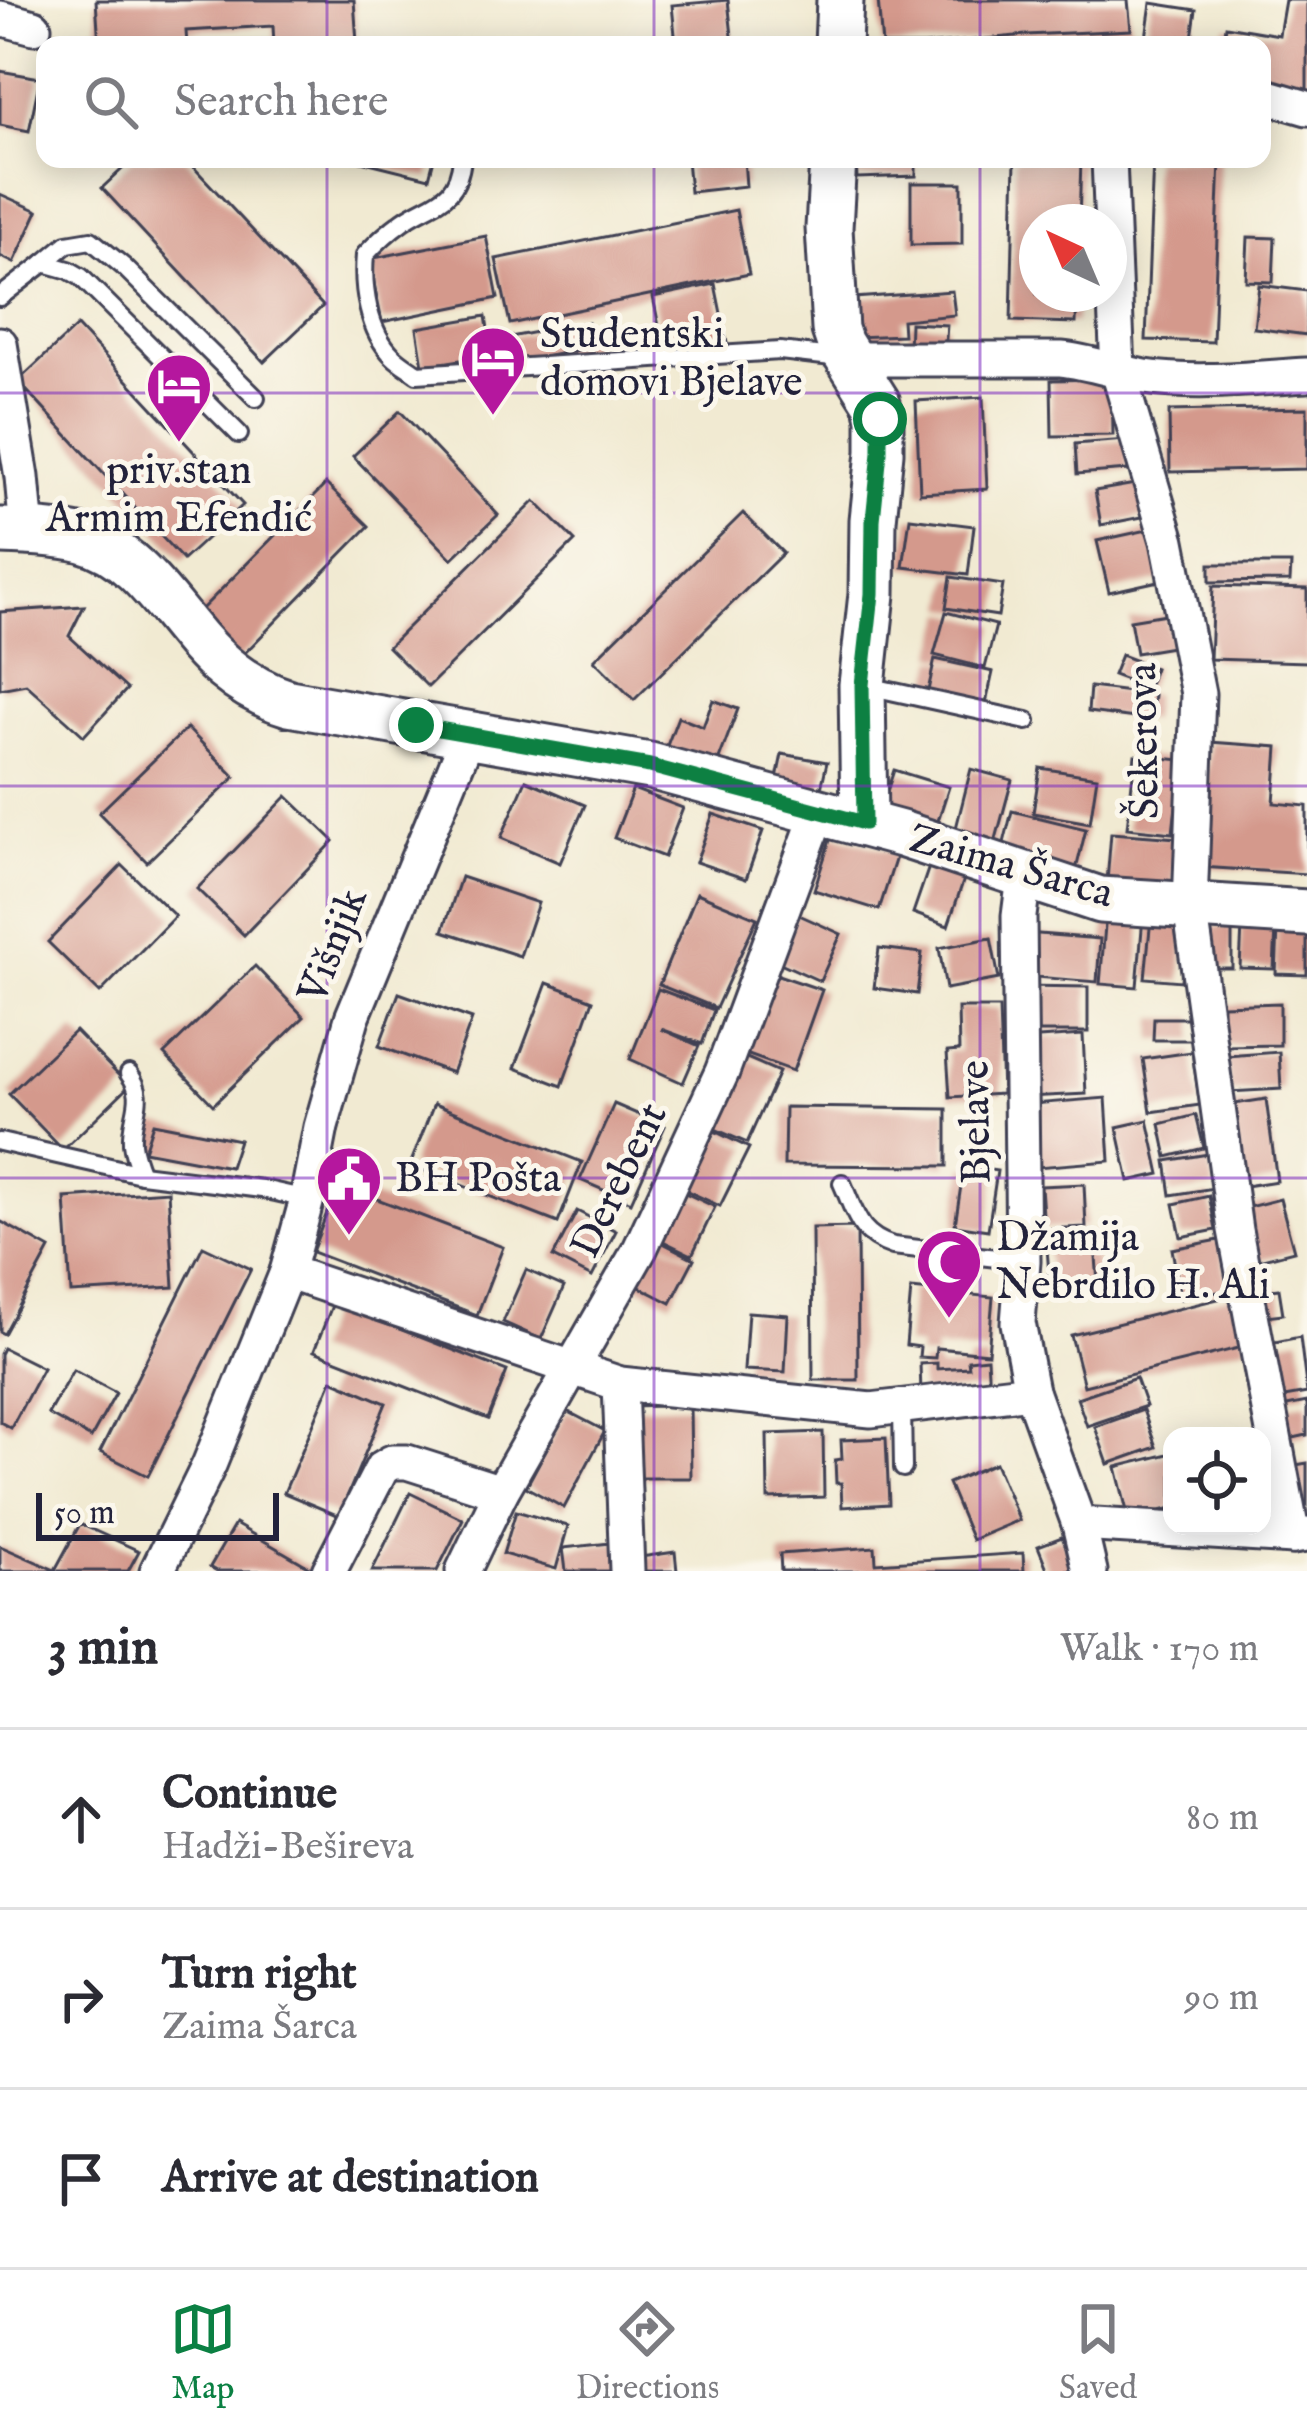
<!DOCTYPE html>
<meta charset="utf-8">
<style>
body{margin:0;font-family:"IM FELL English",serif;background:#f2f2f3;color:#2b2b33}
.controls{position:absolute;right:36px;bottom:36px;display:grid;overflow:hidden;border-radius:24px;box-shadow:0 6px 30px #0003}
.controls button{width:108px;height:108px;display:grid;place-items:center;padding:0;border:0;border-bottom:3px solid #e1e1e2;background:#fff;color:#2b2b33;font:60px sans-serif}
.compass{position:absolute;left:1019px;top:204px;width:108px;height:108px;border-radius:50%;background:#fff;box-shadow:0 6px 30px #0003;rotate:316deg}
.scale{position:absolute;left:36px;bottom:30px;width:243px;box-sizing:border-box;padding-left:12px;border:6px solid #22223b;border-top:0;font-size:33px;line-height:42px;white-space:nowrap;color:#22223b;-webkit-text-stroke:9px #fbf7ec;paint-order:stroke}
.stop{position:absolute;width:36px;height:36px;margin:-27px;border:9px solid #0b8043;border-radius:50%;background:#fff}
.stop.end{background:#0b8043;border-color:#fff;box-shadow:0 3px 12px #0008}
.list{margin:0;padding:0;list-style:none}
h2{display:flex;justify-content:space-between;align-items:center;height:156px;margin:0;padding:0 48px;font-size:51px}
h2 small{font-size:39px;font-weight:400;color:#7c7c81}
.list li{display:grid;grid-template-columns:78px 1fr auto;gap:36px;align-items:center;box-sizing:border-box;height:180px;padding:0 48px;border-top:3px solid #e1e1e2}
.list b{display:block;font-size:45px;white-space:nowrap}
.list p{margin:0;font-size:39px;white-space:nowrap;color:#7c7c81}
.list em{font-size:39px;font-style:normal;color:#7c7c81}
.icon{flex:none;width:66px;height:66px;fill:none;stroke:currentColor;stroke-width:2;stroke-linecap:round;stroke-linejoin:round}
.map{position:relative;flex:none;width:1307px;height:1571px;overflow:hidden}
.search{position:absolute;background:#fff;box-shadow:0 6px 30px #0003;left:36px;right:36px;top:36px;height:132px;display:flex;align-items:center;gap:30px;box-sizing:border-box;padding:0 42px;border-radius:24px;color:#7c7c81;font-size:45px}
.sheet{height:696px;background:#fff}
nav{display:flex;justify-content:space-around;align-items:center;box-sizing:border-box;height:168px;border-top:3px solid #e1e1e2;background:#fff;font-size:33px;color:#7c7c81}
nav a{display:grid;justify-items:center;gap:6px}
nav .on{color:#0b8043}
.map>svg:first-child{display:block}
</style>
<div class="map">
<svg width="1307" height="1571" viewBox="0 0 1307 1571">
<rect width="100%" height="100%" fill="#fbf7ec"/>
<filter id="ink" filterUnits="userSpaceOnUse"><feTurbulence type="fractalNoise" baseFrequency=".00833" numOctaves="2"/><feDisplacementMap in="SourceGraphic" scale="24" xChannelSelector="R" yChannelSelector="G"/><feConvolveMatrix kernelMatrix="1 2 1 2 8 2 1 2 1" color-interpolation-filters="sRGB"/></filter>
<filter id="wash" filterUnits="userSpaceOnUse"><feTurbulence type="fractalNoise" baseFrequency=".004" numOctaves="4" result="noise"/><feDisplacementMap in="SourceGraphic" scale="48" xChannelSelector="R" yChannelSelector="G"/><feGaussianBlur stdDeviation="2.7" result="paint"/><feColorMatrix in="noise" values="0 0 0 0 0 0 0 0 0 0 0 0 0 0 0 0 0 1.4 0 .05"/><feComposite in="paint" operator="in"/></filter>
<g filter="url(#wash)">
<rect width="100%" height="100%" fill="#f1ead2"/>
<g id="blocks">
<!-- building -->
<g fill="#d4998c">
<path d="M96 0H354L357 43 274 45 273 26 186 31 187 45H99Z"/>
<path d="M728 0 733 45H676L672 5Z"/>
<path d="M878 0H1128L1131 30 1026 35 924 45H882Z"/>
<path d="M1285 0H1307V104L1262 82V45H1223L1226 26 1279 35Z"/>
<path d="M1151 3 1196 10 1191 45H1145Z"/>
<path d="M0 71 40 78 29 131 0 125Z"/>
<path d="M133 159H186L323 306 264 362 102 188Z"/>
<path d="M353 159H434L429 178Z"/>
<path d="M687 159H744L746 186 690 192Z"/>
<path d="M856 159H916V176L857 178Z"/>
<path d="M1015 159H1081L1079 222H1037V294H1077L1076 323 1011 321Z"/>
<path d="M1153 159H1220L1213 342 1146 340Z"/>
<path d="M911 183H962V244L911 245Z"/>
<path d="M0 194 38 211 14 263 0 256Z"/>
<path d="M736 210 749 274 510 324 496 259Z"/>
<path d="M486 236 498 298 382 322 369 259Z"/>
<path d="M1248 237 1275 238 1273 282 1246 281Z"/>
<path d="M715 284 727 343 665 355 653 297Z"/>
<path d="M1259 285 1307 291V335L1254 328Z"/>
<path d="M952 291 955 315 902 320 903 335 855 337 854 298Z"/>
<path d="M486 316 492 355 423 366 417 328Z"/>
<path d="M588 322 593 347 500 366 495 340Z"/>
<path d="M910 323 947 325 945 352 909 351Z"/>
<path d="M77 326 243 505 183 560 18 381Z"/>
<path d="M1112 379 1113 435 1052 436 1051 380Z"/>
<path d="M983 397 987 489 920 493 916 401Z"/>
<path d="M1307 408V469L1170 472 1169 411Z"/>
<path d="M400 411 498 515 452 559 353 456Z"/>
<path d="M1126 440 1128 470 1077 474 1075 444Z"/>
<path d="M1141 483 1147 516 1101 525 1095 491Z"/>
<path d="M326 484 369 526 238 660 194 617Z"/>
<path d="M535 501 575 541 428 687 388 647Z"/>
<path d="M743 513 783 553 634 700 594 660Z"/>
<path d="M910 518 974 526 968 575 903 567Z"/>
<path d="M1152 529 1163 580 1109 592 1097 541Z"/>
<path d="M1210 564H1291L1290 581 1210 582Z"/>
<path d="M951 577 1003 585 998 616 946 608Z"/>
<path d="M1213 586 1307 589V662L1210 659Z"/>
<path d="M84 606 69 636 127 689 84 736 26 684 0 689V612Z"/>
<path d="M946 612 996 625 985 668 934 655Z"/>
<path d="M1166 614 1172 647 1136 653 1130 620Z"/>
<path d="M1121 655 1155 668 1148 688 1113 675Z"/>
<path d="M935 659 993 672 985 708 927 695Z"/>
<path d="M1090 687 1154 695 1151 720 1088 712Z"/>
<path d="M713 700 738 709 713 775 663 756 678 717 703 727Z"/>
<path d="M187 728 235 777 147 862 99 813Z"/>
<path d="M1210 742 1278 747 1274 803 1307 806V874L1201 867Z"/>
<path d="M782 754 827 762 818 802 774 793Z"/>
<path d="M1135 755 1181 760 1173 833 1127 828Z"/>
<path d="M1040 768 1097 777 1090 823 1033 813Z"/>
<path d="M971 769 1012 780 992 854 952 844Z"/>
<path d="M894 770 949 787 934 833 879 816Z"/>
<path d="M526 780 585 805 560 863 501 838Z"/>
<path d="M633 789 683 808 664 857 614 838Z"/>
<path d="M287 796 334 841 244 935 197 889Z"/>
<path d="M1012 811 1086 829 1072 886 998 867Z"/>
<path d="M713 814 763 831 746 879 696 862Z"/>
<path d="M1111 833 1177 838 1172 899 1106 894Z"/>
<path d="M832 834 897 854 879 910 814 890Z"/>
<path d="M931 861 966 873 948 926 913 913Z"/>
<path d="M122 865 175 916 100 993 48 942Z"/>
<path d="M461 877 538 903 520 956 443 931Z"/>
<path d="M697 893 757 918 716 1008 659 985Z"/>
<path d="M797 914 841 934 820 981 776 961Z"/>
<path d="M1106 914 1143 917 1137 987 1100 984Z"/>
<path d="M1151 918 1185 921 1181 981 1145 978Z"/>
<path d="M1242 926 1276 927 1274 969 1240 968Z"/>
<rect x="1208" y="927" width="24" height="41"/>
<path d="M1278 928 1307 929V975L1276 974Z"/>
<path d="M1026 933 1100 939 1097 982 1022 976Z"/>
<path d="M991 938 999 979 946 989 939 948Z"/>
<path d="M879 948 922 953 917 994 874 988Z"/>
<path d="M255 966 304 1017 213 1105 164 1054Z"/>
<path d="M772 973 822 990 793 1071 743 1053Z"/>
<path d="M547 983 593 1000 562 1086 515 1068Z"/>
<path d="M1021 986 1088 987V1032H1021Z"/>
<path d="M658 989 714 1010 702 1044 661 1029 699 1046 683 1083 630 1059Z"/>
<path d="M399 993 472 1019 452 1073 379 1046Z"/>
<path d="M1280 1003V1045L1223 1046V1005Z"/>
<path d="M958 1008H999L1002 1094 950 1097 947 1052 959 1051Z"/>
<path d="M1154 1018H1194L1193 1040H1153Z"/>
<path d="M75 1031 129 1086 63 1150 9 1094Z"/>
<path d="M1083 1035 1086 1094 1027 1097 1024 1039Z"/>
<path d="M1192 1052 1200 1105 1151 1112 1143 1059Z"/>
<path d="M1279 1052 1281 1089 1230 1092 1227 1056Z"/>
<path d="M742 1056 779 1072 747 1143 710 1127Z"/>
<path d="M1106 1098 1110 1161 1037 1167 1032 1104Z"/>
<path d="M1266 1099 1277 1181 1239 1187 1228 1105Z"/>
<path d="M434 1104 582 1162 558 1223 410 1165Z"/>
<path d="M614 1104 665 1126 631 1202 580 1180Z"/>
<path d="M785 1107 947 1109V1166L784 1165Z"/>
<path d="M1196 1115 1204 1148 1167 1157 1160 1124Z"/>
<path d="M1148 1120 1160 1174 1129 1181 1117 1127Z"/>
<path d="M153 1123 239 1140 230 1167 144 1151Z"/>
<path d="M710 1129 749 1148 720 1206 681 1188Z"/>
<path d="M1208 1154 1214 1188 1171 1195 1166 1161Z"/>
<path d="M964 1166 997 1171 988 1230 955 1225Z"/>
<path d="M338 1184 503 1247 477 1315 312 1252Z"/>
<path d="M1084 1184 1086 1227 1044 1229 1041 1186Z"/>
<path d="M168 1191 174 1287 71 1293 65 1198Z"/>
<path d="M683 1192 715 1207 692 1255 659 1239Z"/>
<path d="M1209 1196 1216 1230 1181 1237 1174 1204Z"/>
<path d="M1280 1199 1294 1251 1251 1262 1237 1210Z"/>
<path d="M577 1211 616 1231 592 1277 553 1257Z"/>
<path d="M0 1221 50 1249 4 1334 0 1332Z"/>
<path d="M857 1227 858 1380H813L812 1228Z"/>
<path d="M1094 1231 1098 1283 1050 1287 1046 1235Z"/>
<path d="M1219 1240 1229 1290 1181 1299 1172 1249Z"/>
<path d="M659 1241 694 1259 671 1303 636 1285Z"/>
<path d="M203 1246 251 1269 148 1476 100 1452Z"/>
<path d="M526 1270 564 1287 541 1339 503 1322Z"/>
<path d="M911 1289 993 1297 988 1353 936 1348 935 1358 919 1357 920 1347 906 1345Z"/>
<path d="M1279 1289 1283 1314 1257 1317 1254 1292Z"/>
<path d="M1234 1295 1247 1346 1084 1386 1071 1335Z"/>
<path d="M333 1303 507 1371 488 1419 314 1351Z"/>
<path d="M748 1312 788 1315 785 1372 744 1370Z"/>
<path d="M1300 1337 1307 1393 1279 1398 1270 1343Z"/>
<path d="M3 1348 43 1368 11 1428 0 1422V1354Z"/>
<path d="M987 1358 989 1389 921 1393 920 1364 937 1363V1369L969 1367 968 1360Z"/>
<path d="M73 1370 116 1393 91 1438 48 1414Z"/>
<path d="M1136 1378 1146 1406 1087 1426 1077 1398Z"/>
<path d="M332 1380 386 1403 339 1516 284 1493Z"/>
<path d="M1307 1402V1435L1289 1439 1282 1407Z"/>
<path d="M690 1405 691 1478H633V1407Z"/>
<path d="M1143 1410 1156 1447 1108 1464 1095 1427Z"/>
<path d="M567 1411 605 1431 564 1508 526 1487Z"/>
<path d="M823 1432 824 1497 768 1499 767 1434Z"/>
<path d="M886 1438 889 1504 842 1507 841 1483H836L835 1460 842 1459 841 1440Z"/>
<path d="M1172 1453V1508L1129 1519 1116 1467Z"/>
<path d="M995 1463 1019 1520 972 1540 948 1483Z"/>
<path d="M1307 1463V1506H1305L1296 1465Z"/>
<path d="M410 1493 463 1519 437 1571H372Z"/>
<path d="M516 1511 568 1526 556 1569 503 1554Z"/>
<path d="M80 1524 139 1551 128 1571H0V1546L55 1570Z"/>
<path d="M235 1524 316 1571H217L210 1567Z"/>
<path d="M1062 1537 1076 1571H1048L1038 1546Z"/>
<path d="M620 1542 624 1571H566L563 1548Z"/>
<path d="M875 1547 876 1563 1023 1553 1024 1571H781L780 1554Z"/>
<path d="M675 1552 677 1571H629L627 1559Z"/>
</g>
</g>
</g>
<g filter="url(#ink)">
<use href="#blocks" fill-opacity="0" stroke="#414052" stroke-width="3"/>
<g fill="none" stroke-linecap="round" stroke-linejoin="round">
<!-- lane casing -->
<g stroke="#414052" stroke-width="22">
<g id="lane">
<path d="M462 159C457 203 433 200 403 221 389 231 377 242 365 255 362 288 368 331 393 356 400 363 409 368 417 374L780 351 841 358"/>
<path d="M44 263 67 244 91 240 124 267 256 398"/>
<path d="M0 297 44 263 69 270 81 277 239 434"/>
<path d="M863 685 1027 721"/>
<path d="M129 1074C148 1098 130 1115 132 1143 133 1154 137 1164 141 1174"/>
<path d="M0 1142 141 1174 262 1189 307 1199"/>
<path d="M842 1183C856 1214 858 1235 893 1246L1023 1261"/>
<path d="M902 1407 903 1468"/>
</g>
</g>
<!-- street casing -->
<g stroke="#414052" stroke-width="39">
<g id="street">
<path d="M0 18 34 27"/>
<path d="M1262 95 1307 108"/>
<path d="M1109 159 1118 371 1168 541 1198 694 1190 906 1235 1230 1293 1537"/>
<path d="M0 344 22 477 27 532"/>
<path d="M849 359H1061C1090 362 1116 372 1145 377 1198 385 1254 378 1307 375"/>
<path d="M1024 877 1019 916 1023 1261 1018 1323 1031 1391 1079 1524 1090 1571"/>
<path d="M287 1272 620 1384 871 1410 1031 1391"/>
<path d="M620 1384 627 1571"/>
<path d="M1079 1524 1293 1537 1307 1535"/>
<path d="M157 1571 209 1465 287 1272 307 1199 321 1127 352 1018 469 734"/>
<path d="M329 1571 382 1468 392 1462H407L501 1492"/>
<path d="M463 1571 501 1492 640 1249 722 1072 819 811"/>
</g>
</g>
<!-- secondary casing -->
<g stroke="#414052" stroke-width="51">
<g id="secondary">
<path d="M838 45 840 0"/>
<path d="M833 159 829 228 835 329 840 344 877 403 880 419V452L873 520 872 594 862 685 864 823"/>
<path d="M0 531C27 532 57 533 83 539 147 556 177 629 225 668 244 684 266 696 289 703L650 766 901 834 1100 900 1307 913"/>
</g>
</g>
<!-- lane -->
<use href="#lane" stroke="#fff" stroke-width="16"/>
<!-- street -->
<use href="#street" stroke="#fff" stroke-width="33"/>
<!-- secondary -->
<use href="#secondary" stroke="#fff" stroke-width="45"/>
</g>
</g>
<g fill="none" stroke-linecap="round" stroke-linejoin="round" filter="url(#ink)">
<!-- route -->
<path stroke="#0b8043" stroke-width="15" d="M416 725 650 766 864 823 862 685 872 594 873 520 880 452V419"/>
</g>
<!-- grid -->
<path fill="none" stroke="#7b2cbf" stroke-width="3" stroke-opacity="0.55" d="M327 0V45M654 0V45M980 0V45M327 159V1571M654 159V1571M980 159V1571M0 393H1307M0 786H1307M0 1178H1307"/>
<!-- icons -->
<defs>
<g id="hotel-pin" transform="scale(3.45)"><path d="M0 17L-7.5 6A9.5 9.5 0 1 1 7.5 6Z" fill="#b5179e" stroke="#fbf7ec"/><path d="M-6-4.5h1.5V1H6V5H4.5V3h-9V5H-6ZM-4 0a1.8 1.8 0 1 1 3.6 0ZM.5 0V-2.5h3Q6-2.5 6 0Z" fill="#fff"/></g>
<g id="civic-pin" transform="scale(3.45)"><path d="M0 17L-7.5 6A9.5 9.5 0 1 1 7.5 6Z" fill="#b5179e" stroke="#fbf7ec"/><path d="M-.6-6.5H3V-4.5H.6V-3L4-1V1h2V6H-6V1h2V-1L-.6-3ZM-1.2 2.5V6h2.4V2.5Z" fill="#fff"/></g>
<g id="mosque-pin" transform="scale(3.45)"><path d="M0 17L-7.5 6A9.5 9.5 0 1 1 7.5 6Z" fill="#b5179e" stroke="#fbf7ec"/><path d="M3.5-4.9A6 6 0 1 0 3.5 4.9A5 5 0 1 1 3.5-4.9Z" fill="#fff"/></g>
</defs>
<g fill-rule="evenodd">
<use href="#hotel-pin" x="493" y="359"/>
<use href="#hotel-pin" x="179" y="386"/>
<use href="#civic-pin" x="349" y="1179"/>
<use href="#mosque-pin" x="949" y="1262"/>
</g>
<g text-anchor="middle" dominant-baseline="central" stroke-width="10" stroke-linejoin="round" paint-order="stroke">
<!-- poi labels -->
<g font-size="42" fill="#22223b" stroke="#fbf7ec" text-anchor="start">
<text x="540" y="335">Studentski<tspan x="540" dy="48">domovi Bjelave</tspan></text>
<text x="179" y="471" text-anchor="middle">priv.stan<tspan x="179" dy="48">Armim Efendić</tspan></text>
<text x="395" y="1179">BH Pošta</text>
<text x="996" y="1238">Džamija<tspan x="996" dy="48">Nebrdilo H. Ali</tspan></text>
</g>
<!-- street labels -->
<g font-size="42" fill="#22223b" stroke="#fbf7ec">
<text transform="translate(1145 741) rotate(-91)">Šekerova</text>
<text transform="translate(1011 867) rotate(16)">Zaima Šarca</text>
<text transform="translate(334 946) rotate(-68)">Višnjik</text>
<text transform="translate(977 1122) rotate(-91)">Bjelave</text>
<text transform="translate(620 1181) rotate(-64)">Derebent</text>
</g>
</g>
</svg>
<div class="controls">
<button><svg class="icon" aria-label="locate" viewBox="0 0 24 24"><circle cx="12" cy="12" r="6"/><path d="M12 2v4M12 18v4M2 12h4M18 12h4"/></svg></button>
</div>
<svg class="compass" viewBox="-18 -18 36 36"><path d="M0-13l5 13h-10z" fill="#e53935"/><path d="M0 13l5-13h-10z" fill="#7c7c81"/></svg>
<div class="scale">50 m</div>
<div class="stop" style="left:880px;top:419px"></div>
<div class="stop end" style="left:416px;top:725px"></div>
<div class="search"><svg class="icon" aria-label="search" viewBox="0 0 24 24"><circle cx="10" cy="10" r="6"/><path d="M15 15l6 6"/></svg>Search here</div>
</div>
<section class="sheet">
<h2>3 min<small>Walk · 170 m</small></h2>
<ul class="list">
<li><svg class="icon" aria-label="ahead" viewBox="0 0 24 24"><path d="M12 20V5M6 11l6-6 6 6"/></svg><div><b>Continue</b><p>Hadži-Bešireva</p></div><em>80 m</em></li>
<li><svg class="icon" aria-label="right" viewBox="0 0 24 24"><path d="M7 20v-9h11M14 6l5 5-5 5"/></svg><div><b>Turn right</b><p>Zaima Šarca</p></div><em>90 m</em></li>
<li><svg class="icon" aria-label="arrive" viewBox="0 0 24 24"><path d="M6 21V4h12l-3 4 3 4H6"/></svg><div><b>Arrive at destination</b></div></li>
</ul>
</section>
<nav>
<a class="on"><svg class="icon" aria-label="map" viewBox="0 0 24 24"><path d="M3 6l6-2 6 2 6-2v14l-6 2-6-2-6 2zM9 4v14M15 6v14"/></svg>Map</a>
<a><svg class="icon" aria-label="directions" viewBox="0 0 24 24"><path d="M12 3l9 9-9 9-9-9zM9 14v-3h6M13 9l2 2-2 2"/></svg>Directions</a>
<a><svg class="icon" aria-label="saved" viewBox="0 0 24 24"><path d="M7 4h10v16l-5-4-5 4z"/></svg>Saved</a>
</nav>
